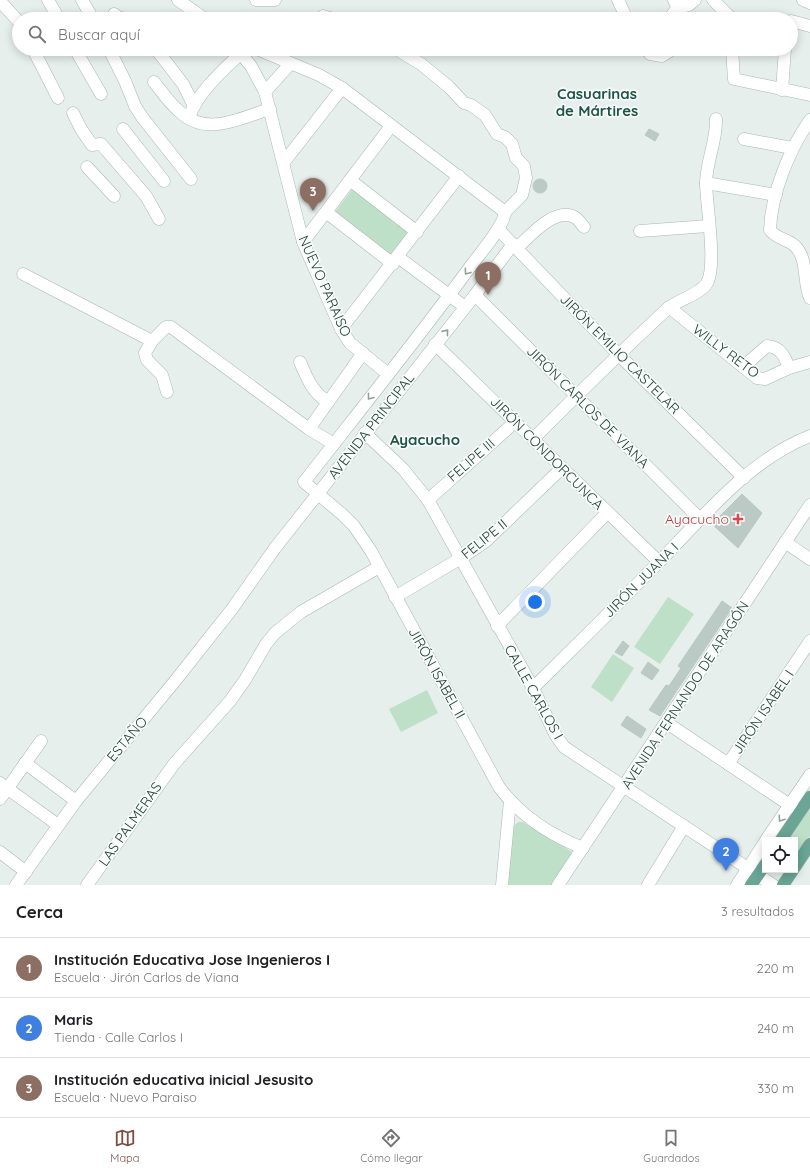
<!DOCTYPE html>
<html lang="es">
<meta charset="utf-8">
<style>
body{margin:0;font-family:Quicksand,sans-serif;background:#f6f6f6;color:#202124}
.controls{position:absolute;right:12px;bottom:12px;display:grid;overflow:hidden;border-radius:0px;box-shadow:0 2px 10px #0003}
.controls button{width:36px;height:36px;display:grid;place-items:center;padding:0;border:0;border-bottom:1px solid #e0e0e0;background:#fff;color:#202124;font:20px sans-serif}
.you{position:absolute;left:535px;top:602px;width:14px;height:14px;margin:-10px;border:3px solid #fff;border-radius:50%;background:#1a73e8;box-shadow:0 0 0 6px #1a73e833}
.badge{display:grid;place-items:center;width:26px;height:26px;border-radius:50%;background:#7f4e3f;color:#fff;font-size:13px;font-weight:700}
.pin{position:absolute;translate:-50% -33px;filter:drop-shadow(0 1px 2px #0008)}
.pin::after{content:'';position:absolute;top:21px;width:14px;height:12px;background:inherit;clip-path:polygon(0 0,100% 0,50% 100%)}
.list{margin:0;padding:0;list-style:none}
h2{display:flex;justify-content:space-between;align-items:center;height:52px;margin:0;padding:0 16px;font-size:17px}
h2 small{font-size:13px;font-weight:400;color:#757577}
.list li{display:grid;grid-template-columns:26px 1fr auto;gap:12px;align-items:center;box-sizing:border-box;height:60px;padding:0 16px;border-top:1px solid #e0e0e0}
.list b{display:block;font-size:15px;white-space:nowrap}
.list p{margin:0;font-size:13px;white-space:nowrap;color:#757577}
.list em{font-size:13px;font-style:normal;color:#757577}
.icon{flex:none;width:22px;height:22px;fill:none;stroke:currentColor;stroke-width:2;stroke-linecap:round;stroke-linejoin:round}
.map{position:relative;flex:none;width:810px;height:885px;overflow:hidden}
.search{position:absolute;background:#fff;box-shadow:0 2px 10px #0003;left:12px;right:12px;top:12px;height:44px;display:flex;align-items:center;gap:10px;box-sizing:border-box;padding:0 14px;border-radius:22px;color:#757577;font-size:15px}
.sheet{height:232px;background:#fff}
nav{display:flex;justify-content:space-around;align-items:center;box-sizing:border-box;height:56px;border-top:1px solid #e0e0e0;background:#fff;font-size:11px;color:#757577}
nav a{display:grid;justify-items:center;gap:2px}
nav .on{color:#7f4e3f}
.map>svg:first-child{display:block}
</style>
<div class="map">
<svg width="810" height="885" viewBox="0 0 810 885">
<rect width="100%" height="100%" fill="#e6efeb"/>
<!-- green -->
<g fill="#bfe0c8">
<path d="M354 187 414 234 393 259 334 213Z"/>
<path d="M668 597 694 614 660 664 634 647Z"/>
<path d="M613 654 634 668 612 702 591 687Z"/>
<path d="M427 690 438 713 401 732 389 709Z"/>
<path d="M810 804V836L795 859V840H786Z"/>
<path d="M519 822H523L572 852 574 856 556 885H506L511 827Z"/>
</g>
<!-- building -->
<g fill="#bbcac4" stroke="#b8c9c2">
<path d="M649 129 659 134 655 141 645 135Z"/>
<circle cx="540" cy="186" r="7"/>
<path d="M742 494 762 513 738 548 712 524Z"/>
<path d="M722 601 732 608 660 716 649 710 666 685 669 686 681 668 678 666Z"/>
<path d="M623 641 629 646 622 656 615 652Z"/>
<path d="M648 662 659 670 652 680 641 673Z"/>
<path d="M627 716 646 729 641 738 621 725Z"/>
</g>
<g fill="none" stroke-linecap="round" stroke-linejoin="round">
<!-- minor casing -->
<g stroke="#a8b8b2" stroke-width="13">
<g id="minor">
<path d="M48 0 59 19"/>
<path d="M82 0 93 19"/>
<path d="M178 0 205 19"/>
<path d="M256 0H275"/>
<path d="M618 0 627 19"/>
<path d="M674 0 678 8 689 5 695 0"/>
<path d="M713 0 732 19"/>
<path d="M803 0 810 3"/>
<path d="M0 1 19 22"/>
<path d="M114 14 118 17 125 19"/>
<path d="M323 16 333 19"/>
<path d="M669 19 682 2"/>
<path d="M791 21 810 26"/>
<path d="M33 49 58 98"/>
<path d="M75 49 101 94"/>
<path d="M109 49 125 81 135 106 142 117 191 179"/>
<path d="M156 49 183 84 194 106"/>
<path d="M237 49 251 66 265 92 303 242 341 329 350 343 388 374"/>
<path d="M257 49 319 75 342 88 505 212"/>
<path d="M396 49 421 64 449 87 464 103 471 105 485 115 497 134 505 137 512 144 516 158 524 166 526 178 522 195 505 212"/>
<path d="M732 49 734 79 810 95"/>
<path d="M650 54 662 56 673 49"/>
<path d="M154 82C162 92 170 104 180 112 207 137 240 118 270 109"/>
<path d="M782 90 785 49"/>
<path d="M265 92 290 64"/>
<path d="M73 113 81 129 92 145 101 144 146 196 159 219"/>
<path d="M189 118C196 94 223 70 241 53"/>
<path d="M810 120C790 148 771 194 770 230 776 239 789 239 796 247 808 260 803 283 810 298"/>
<path d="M123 129 164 181"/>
<path d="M744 139 792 148"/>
<path d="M284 162 342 88"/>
<path d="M87 167 114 196"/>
<path d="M350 180 417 232"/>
<path d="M706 183 776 195"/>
<path d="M326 212 393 264"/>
<path d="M505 212C504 226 482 251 473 263 419 337 361 409 304 482L343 515 354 526 371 551 499 787C520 815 550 835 583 848"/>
<path d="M498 229 618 354 744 478"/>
<path d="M640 231 708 226"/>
<path d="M303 242 391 126"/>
<path d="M517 248C530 236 556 205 576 218 579 220 582 225 584 227"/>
<path d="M398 257 465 307"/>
<path d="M23 274 152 341"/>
<path d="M475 295 700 519"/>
<path d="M669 307 757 378 765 379 789 368 810 362"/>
<path d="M341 329 459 176"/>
<path d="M435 344 659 562"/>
<path d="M300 362C307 378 312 392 328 402"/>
<path d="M743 367 767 346C781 347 785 357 789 368"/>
<path d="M167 392 162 375 147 360 145 353 152 341 166 327H171L309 429 334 444"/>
<path d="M309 429 363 353"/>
<path d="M365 433 403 469 428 500 533 688 555 734 564 747 773 885"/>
<path d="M533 439C577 395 621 352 666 310 676 300 703 294 708 281 716 262 707 208 706 184 706 162 717 140 716 119"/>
<path d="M428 500 515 422"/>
<path d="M785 542 810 559"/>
<path d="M395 597 461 558 486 541 562 468"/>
<path d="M497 626 607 513"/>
<path d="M533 688C576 646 618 604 660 561 704 516 750 459 810 436"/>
<path d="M667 723 800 812"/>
<path d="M25 763 76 801"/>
<path d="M728 764 810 641"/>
<path d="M0 783 58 825"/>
<path d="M0 799 41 741"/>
<path d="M766 840 810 775"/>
<path d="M0 852 26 872"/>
<path d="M16 885 76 801 175 681 232 609 275 548 475 295 513 244"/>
<path d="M87 885 174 764 230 701 245 680 266 644 275 633 301 612 379 567"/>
<path d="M502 885 510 801"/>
<path d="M558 885 810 505"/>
<path d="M648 885 684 826"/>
<path d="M737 885 765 842"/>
</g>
</g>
<!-- major casing -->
<g stroke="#c2cac8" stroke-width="13">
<g id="major">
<path d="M781 840 810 797"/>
<path d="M795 867 810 844"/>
<path d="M751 885 765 865"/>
<path d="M783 885 793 870"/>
</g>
</g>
<!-- minor -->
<use href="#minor" stroke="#fff" stroke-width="12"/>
<!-- major -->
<use href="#major" stroke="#6aa596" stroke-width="12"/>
</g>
<!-- one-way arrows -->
<defs><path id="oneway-chevron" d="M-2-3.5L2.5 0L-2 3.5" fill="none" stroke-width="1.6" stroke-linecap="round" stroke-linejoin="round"/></defs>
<g stroke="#92a09c">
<use href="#oneway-chevron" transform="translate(467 272) rotate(126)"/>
<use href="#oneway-chevron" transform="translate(446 332) rotate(-51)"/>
<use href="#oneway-chevron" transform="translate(370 397) rotate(128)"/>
<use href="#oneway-chevron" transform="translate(781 819) rotate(124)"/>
</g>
<!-- markers -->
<path fill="#e0444e" stroke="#f7fbf9" stroke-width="1.5" d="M736 513h4v4h4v4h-4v4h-4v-4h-4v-4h4z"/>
<g text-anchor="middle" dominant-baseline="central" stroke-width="3.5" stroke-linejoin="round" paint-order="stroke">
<!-- street labels -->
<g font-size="14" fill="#24423a" stroke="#f7fbf9">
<text transform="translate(325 286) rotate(66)">NUEVO PARAISO</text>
<text transform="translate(726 351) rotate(37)">WILLY RETO</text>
<text transform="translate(620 354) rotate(45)">JIRÓN EMILIO CASTELAR</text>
<text transform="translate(588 407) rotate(45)">JIRÓN CARLOS DE VIANA</text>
<text transform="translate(371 426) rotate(-52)">AVENIDA PRINCIPAL</text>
<text transform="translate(547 453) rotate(45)">JIRÓN CONDORCUNCA</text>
<text transform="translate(471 460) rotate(-41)">FELIPE III</text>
<text transform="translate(484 539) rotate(-39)">FELIPE II</text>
<text transform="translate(641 580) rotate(-45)">JIRÓN JUANA I</text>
<text transform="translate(437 673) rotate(61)">JIRÓN ISABEL II</text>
<text transform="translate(534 692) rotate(61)">CALLE CARLOS I</text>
<text transform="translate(685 695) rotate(-57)">AVENIDA FERNANDO DE ARAGÓN</text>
<text transform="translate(763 712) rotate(-56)">JIRÓN ISABEL I</text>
<text transform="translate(127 739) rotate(-50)">ESTAÑO</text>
<text transform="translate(130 824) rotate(-55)">LAS PALMERAS</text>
</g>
<!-- health labels -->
<g font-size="14" fill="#be3a42" stroke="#f7fbf9" text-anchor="end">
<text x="729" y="519">Ayacucho</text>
</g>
<!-- neighbourhood labels -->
<g font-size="15" font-weight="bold" fill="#1f5548" stroke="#f7fbf9">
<text x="597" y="93">Casuarinas<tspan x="597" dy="17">de Mártires</tspan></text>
<text x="425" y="439">Ayacucho</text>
</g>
</g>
</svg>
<div class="controls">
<button><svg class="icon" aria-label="locate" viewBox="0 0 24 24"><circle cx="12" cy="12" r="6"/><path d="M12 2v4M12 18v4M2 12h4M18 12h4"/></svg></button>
</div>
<div class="you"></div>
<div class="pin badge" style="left:488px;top:295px;background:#8d6e63">1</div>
<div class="pin badge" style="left:726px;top:871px;background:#3f7fe0">2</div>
<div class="pin badge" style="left:313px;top:211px;background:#8d6e63">3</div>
<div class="search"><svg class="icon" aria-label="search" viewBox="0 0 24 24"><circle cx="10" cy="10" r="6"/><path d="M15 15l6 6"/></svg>Buscar aquí</div>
</div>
<section class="sheet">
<h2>Cerca<small>3 resultados</small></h2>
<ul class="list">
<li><span class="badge" style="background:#8d6e63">1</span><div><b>Institución Educativa Jose Ingenieros I</b><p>Escuela · Jirón Carlos de Viana</p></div><em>220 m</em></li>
<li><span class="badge" style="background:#3f7fe0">2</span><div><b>Maris</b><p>Tienda · Calle Carlos I</p></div><em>240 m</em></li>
<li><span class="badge" style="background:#8d6e63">3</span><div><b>Institución educativa inicial Jesusito</b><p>Escuela · Nuevo Paraiso</p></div><em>330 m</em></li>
</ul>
</section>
<nav>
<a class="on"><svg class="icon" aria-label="map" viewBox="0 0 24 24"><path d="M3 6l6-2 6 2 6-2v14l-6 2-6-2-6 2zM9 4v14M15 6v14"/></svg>Mapa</a>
<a><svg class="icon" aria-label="directions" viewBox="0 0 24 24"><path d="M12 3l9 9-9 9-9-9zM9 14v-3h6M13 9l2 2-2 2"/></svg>Cómo llegar</a>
<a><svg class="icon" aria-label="saved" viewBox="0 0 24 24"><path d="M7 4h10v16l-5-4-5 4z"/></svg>Guardados</a>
</nav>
